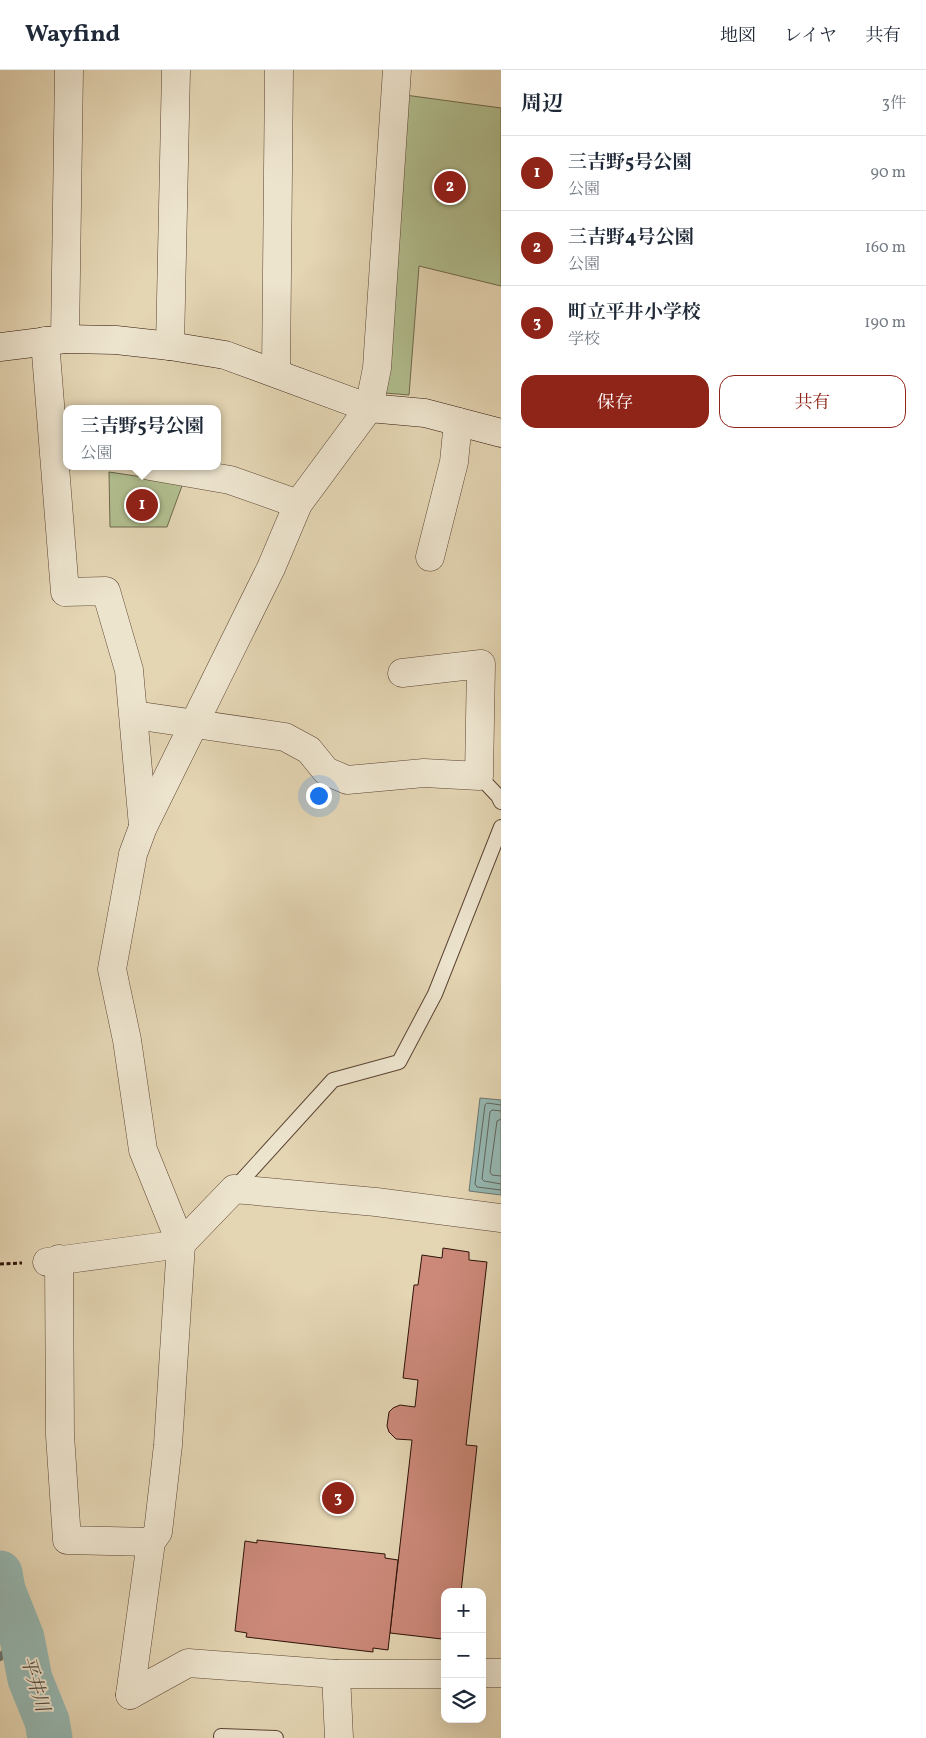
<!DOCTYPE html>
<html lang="ja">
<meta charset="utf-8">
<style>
body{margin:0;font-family:Vollkorn,"Noto Serif JP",serif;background:#f2f2f3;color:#1f2937}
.controls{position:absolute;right:15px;bottom:15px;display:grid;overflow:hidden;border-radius:10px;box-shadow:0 5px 20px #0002}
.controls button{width:45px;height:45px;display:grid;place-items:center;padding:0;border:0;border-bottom:1px solid #e0e1e3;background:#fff;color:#1f2937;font:25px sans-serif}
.you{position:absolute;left:318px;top:725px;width:18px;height:18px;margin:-12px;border:4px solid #fff;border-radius:50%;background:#1a73e8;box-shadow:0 0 0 8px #1a73e833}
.badge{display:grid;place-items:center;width:32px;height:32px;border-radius:50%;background:#8f2418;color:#fff;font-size:16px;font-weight:700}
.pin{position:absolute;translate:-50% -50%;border:2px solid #fff;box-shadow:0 1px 5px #0006}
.popup{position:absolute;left:63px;top:335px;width:158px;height:65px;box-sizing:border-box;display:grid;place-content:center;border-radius:10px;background:#fff;filter:drop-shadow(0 1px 4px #0005);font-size:16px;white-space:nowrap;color:#747a83}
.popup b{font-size:19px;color:#1f2937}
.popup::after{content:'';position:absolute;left:50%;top:100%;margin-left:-10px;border:10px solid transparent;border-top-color:#fff}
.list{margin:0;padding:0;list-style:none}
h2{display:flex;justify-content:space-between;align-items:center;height:65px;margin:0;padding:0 20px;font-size:21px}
h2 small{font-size:16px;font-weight:400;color:#747a83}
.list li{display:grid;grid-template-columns:32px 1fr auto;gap:15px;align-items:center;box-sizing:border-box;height:75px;padding:0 20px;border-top:1px solid #e0e1e3}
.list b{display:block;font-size:19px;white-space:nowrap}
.list p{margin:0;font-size:16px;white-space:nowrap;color:#747a83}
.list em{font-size:16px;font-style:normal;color:#747a83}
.actions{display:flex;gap:10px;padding:15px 20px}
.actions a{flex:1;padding:11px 0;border:1px solid #8f2418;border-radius:15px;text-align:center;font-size:18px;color:#8f2418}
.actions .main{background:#8f2418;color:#fff}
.icon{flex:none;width:28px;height:28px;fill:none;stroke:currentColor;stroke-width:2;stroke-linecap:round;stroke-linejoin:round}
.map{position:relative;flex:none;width:501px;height:1668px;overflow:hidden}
header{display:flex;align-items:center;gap:30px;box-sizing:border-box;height:70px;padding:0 25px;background:#fff;border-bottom:1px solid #e0e1e3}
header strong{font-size:24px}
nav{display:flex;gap:28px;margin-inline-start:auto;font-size:18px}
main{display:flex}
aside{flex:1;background:#fff}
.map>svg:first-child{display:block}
</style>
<header>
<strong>Wayfind</strong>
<nav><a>地図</a><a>レイヤ</a><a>共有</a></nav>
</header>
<main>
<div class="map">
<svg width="501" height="1668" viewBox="0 0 501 1668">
<rect width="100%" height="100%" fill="#e4d5b3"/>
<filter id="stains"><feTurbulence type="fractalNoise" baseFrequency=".004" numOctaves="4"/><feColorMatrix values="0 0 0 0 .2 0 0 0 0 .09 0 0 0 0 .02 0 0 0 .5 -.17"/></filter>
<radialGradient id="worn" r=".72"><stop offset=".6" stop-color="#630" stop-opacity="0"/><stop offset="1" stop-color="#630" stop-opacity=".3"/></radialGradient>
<!-- green -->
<g fill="#b1be8f" stroke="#6f684c">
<path d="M405 25 501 38V216L419 196 409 325 385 323Z"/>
<path d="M109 402 183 413 167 457H110Z"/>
</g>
<!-- water -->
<path fill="#96b8b2" stroke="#6c766e" d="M480 1028 501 1030V1125L469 1121Z"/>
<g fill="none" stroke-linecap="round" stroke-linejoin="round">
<!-- shore -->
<g stroke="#62665d" stroke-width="1">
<path d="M501 1035 487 1033 485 1035 475 1114 477 1117 501 1120"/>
<path d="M501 1041 492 1040 490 1042 482 1109 484 1111 501 1114"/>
<path d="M501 1049 497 1051 490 1102 492 1105 501 1106"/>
</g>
<!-- stream -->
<path stroke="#6c766e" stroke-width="8" d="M0 1587 22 1568"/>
<!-- river -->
<path stroke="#96b8b2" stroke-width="45" d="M0 1503 3 1520 22 1568 30 1609 47 1651 50 1668"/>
</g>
<!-- building -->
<g fill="#cc897a" stroke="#2d1308">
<path d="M443 1178 469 1182V1190L487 1192 466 1375 477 1376 461 1522H445V1559H443L442 1569 390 1563 412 1370 396 1369 389 1362 387 1356 389 1342 393 1338 400 1335 415 1337 418 1310 403 1308 414 1215H418L422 1185 442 1188Z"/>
<path d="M257 1470 385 1484V1488L398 1490 388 1580 373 1578V1582L246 1567 247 1563 235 1561 245 1471 257 1473Z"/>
</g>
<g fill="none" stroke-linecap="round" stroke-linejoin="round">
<!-- lane casing -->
<g stroke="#5b4433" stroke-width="16">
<g id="lane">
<path d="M479 706 498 726 501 732"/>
<path d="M234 1119 333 1010 399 992 435 924 501 757"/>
<path d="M221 1666 276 1668"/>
</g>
</g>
<!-- street casing -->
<g stroke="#5b4433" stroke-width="29">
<g id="street">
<path d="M65 269 69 0"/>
<path d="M45 271 65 522 106 521 129 600 143 756"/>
<path d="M170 276 176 0"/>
<path d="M276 303 279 0"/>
<path d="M150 396 230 410 298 434"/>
<path d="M430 487 454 392 458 352"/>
<path d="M134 645 285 667 309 680 326 701 347 710 424 703 479 706 481 594 402 603"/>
<path d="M59 1189 60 1365 67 1470 151 1472"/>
<path d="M47 1192 181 1174 234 1119 376 1132 501 1148"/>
<path d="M482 1603H501"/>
<path d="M336 1604 339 1668"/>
<path d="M130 1625 151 1472 158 1462 168 1375 181 1174 143 1080 127 970 112 899 133 784 143 757 271 498 298 434 369 338 377 298 397 0"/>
<path d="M130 1625 188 1593 336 1604H445"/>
</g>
</g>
<!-- secondary casing -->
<g stroke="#2d1308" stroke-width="29">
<path id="secondary" d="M0 277 65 269 116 270 170 276 225 285 369 338 425 343 501 363"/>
</g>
<!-- path -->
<path stroke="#2d1308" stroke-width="3" stroke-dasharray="4 2.5" stroke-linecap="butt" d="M0 1194 22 1193"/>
<!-- lane -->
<use href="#lane" stroke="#ede4ce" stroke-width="14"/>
<!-- street -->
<use href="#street" stroke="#ede4ce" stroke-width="28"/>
<!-- secondary -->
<use href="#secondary" stroke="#ede4ce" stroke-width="28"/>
</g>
<g text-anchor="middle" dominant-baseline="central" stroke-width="4" stroke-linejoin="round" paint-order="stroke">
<!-- water labels -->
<g font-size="19" font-style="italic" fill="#524d44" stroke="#ede4ce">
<text transform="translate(34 1614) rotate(73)">平井川</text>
</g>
</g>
<rect width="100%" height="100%" filter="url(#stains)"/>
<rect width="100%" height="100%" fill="url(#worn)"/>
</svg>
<div class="controls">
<button>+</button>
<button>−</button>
<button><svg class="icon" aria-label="layers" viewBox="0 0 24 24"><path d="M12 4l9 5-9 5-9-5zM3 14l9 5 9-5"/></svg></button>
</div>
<div class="you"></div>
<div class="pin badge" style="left:142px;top:435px">1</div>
<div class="popup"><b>三吉野5号公園</b>公園</div>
<div class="pin badge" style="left:450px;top:117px">2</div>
<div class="pin badge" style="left:338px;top:1428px">3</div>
</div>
<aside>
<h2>周辺<small>3件</small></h2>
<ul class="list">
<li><span class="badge">1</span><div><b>三吉野5号公園</b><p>公園</p></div><em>90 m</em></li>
<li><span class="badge">2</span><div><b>三吉野4号公園</b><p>公園</p></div><em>160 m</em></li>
<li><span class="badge">3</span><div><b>町立平井小学校</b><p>学校</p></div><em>190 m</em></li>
</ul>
<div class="actions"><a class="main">保存</a><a>共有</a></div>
</aside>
</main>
